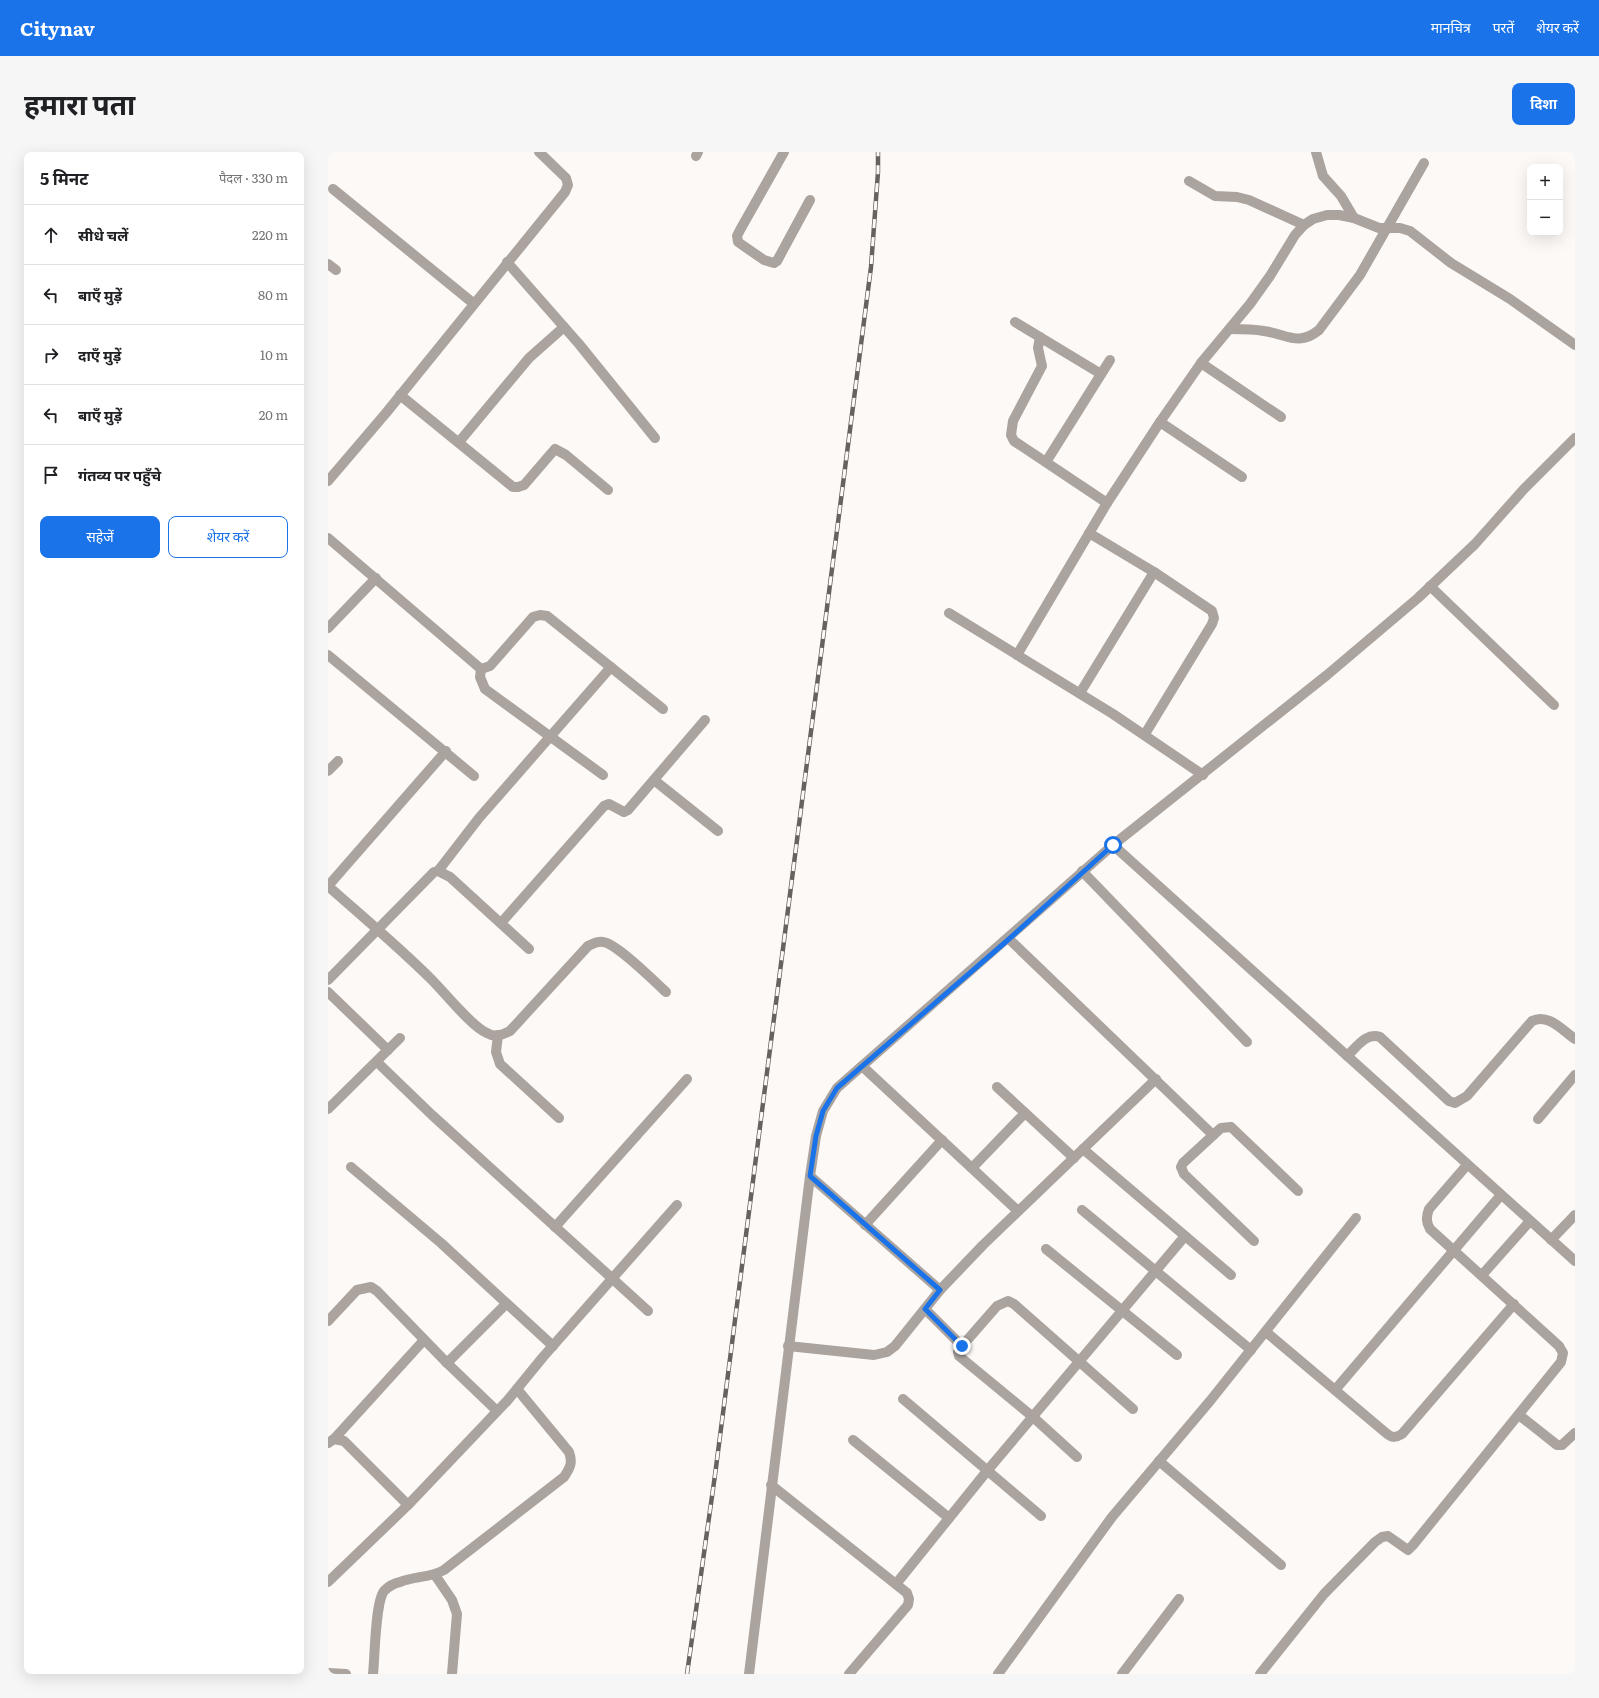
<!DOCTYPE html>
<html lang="hi">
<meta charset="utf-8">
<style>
body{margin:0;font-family:Literata,"Noto Sans Devanagari",serif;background:#f6f6f6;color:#202124}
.controls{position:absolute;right:12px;top:12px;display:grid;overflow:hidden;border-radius:8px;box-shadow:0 4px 16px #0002}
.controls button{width:36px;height:36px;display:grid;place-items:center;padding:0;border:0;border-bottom:1px solid #e0e0e0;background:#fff;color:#202124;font:20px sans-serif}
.stop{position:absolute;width:12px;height:12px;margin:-9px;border:3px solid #1a73e8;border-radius:50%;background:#fff}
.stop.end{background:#1a73e8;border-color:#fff;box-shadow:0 1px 4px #0008}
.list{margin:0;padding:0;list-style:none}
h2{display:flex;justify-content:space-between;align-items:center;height:52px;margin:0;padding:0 16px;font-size:17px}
h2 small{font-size:13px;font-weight:400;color:#757577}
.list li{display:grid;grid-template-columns:26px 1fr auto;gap:12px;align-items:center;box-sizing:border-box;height:60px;padding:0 16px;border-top:1px solid #e0e0e0}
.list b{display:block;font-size:15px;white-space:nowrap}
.list em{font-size:13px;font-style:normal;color:#757577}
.actions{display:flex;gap:8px;padding:12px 16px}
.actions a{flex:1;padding:9px 0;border:1px solid #1a73e8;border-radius:8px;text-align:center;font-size:14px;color:#1a73e8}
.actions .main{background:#1a73e8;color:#fff}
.icon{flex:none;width:22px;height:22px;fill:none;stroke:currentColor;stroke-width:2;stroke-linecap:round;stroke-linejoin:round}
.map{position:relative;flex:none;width:1247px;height:1522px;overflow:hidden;border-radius:8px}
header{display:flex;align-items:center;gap:24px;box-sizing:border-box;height:56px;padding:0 20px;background:#1a73e8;color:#fff}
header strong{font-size:19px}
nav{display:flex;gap:22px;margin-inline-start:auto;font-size:14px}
.intro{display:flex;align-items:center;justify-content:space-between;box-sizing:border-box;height:96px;padding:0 24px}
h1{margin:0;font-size:28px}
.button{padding:10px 18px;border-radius:8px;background:#1a73e8;color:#fff;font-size:14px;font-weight:700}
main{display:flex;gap:24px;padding:0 24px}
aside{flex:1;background:#fff;border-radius:8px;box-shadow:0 4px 16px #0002}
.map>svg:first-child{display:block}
</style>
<header>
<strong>Citynav</strong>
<nav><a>मानचित्र</a><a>परतें</a><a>शेयर करें</a></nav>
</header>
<div class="intro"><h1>हमारा पता</h1><a class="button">दिशा</a></div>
<main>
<aside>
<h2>5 मिनट<small>पैदल · 330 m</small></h2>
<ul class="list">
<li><svg class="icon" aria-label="ahead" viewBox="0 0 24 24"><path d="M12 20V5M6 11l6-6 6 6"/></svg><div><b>सीधे चलें</b></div><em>220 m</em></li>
<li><svg class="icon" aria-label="left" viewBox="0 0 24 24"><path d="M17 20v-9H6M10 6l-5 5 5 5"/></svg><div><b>बाएँ मुड़ें</b></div><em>80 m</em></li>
<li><svg class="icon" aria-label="right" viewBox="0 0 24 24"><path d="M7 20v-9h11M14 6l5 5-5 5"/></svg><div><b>दाएँ मुड़ें</b></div><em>10 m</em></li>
<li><svg class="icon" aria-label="left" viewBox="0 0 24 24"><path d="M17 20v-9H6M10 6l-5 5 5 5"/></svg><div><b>बाएँ मुड़ें</b></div><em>20 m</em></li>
<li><svg class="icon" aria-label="arrive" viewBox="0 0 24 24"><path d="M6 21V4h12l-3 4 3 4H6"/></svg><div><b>गंतव्य पर पहुँचे</b></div></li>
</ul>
<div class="actions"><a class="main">सहेजें</a><a>शेयर करें</a></div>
</aside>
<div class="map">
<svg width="1247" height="1522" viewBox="0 0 1247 1522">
<rect width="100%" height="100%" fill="#fdf9f7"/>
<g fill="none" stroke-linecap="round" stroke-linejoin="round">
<!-- minor -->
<g stroke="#aaa39e" stroke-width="10">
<path d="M456 0 412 78 409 84 410 90 436 108 446 111 449 109 482 48"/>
<path d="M988 0 995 24 1013 44 1026 66"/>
<path d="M368 4 370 0"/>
<path d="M861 29 887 44 909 45 921 48 976 73"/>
<path d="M5 37 145 151"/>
<path d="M179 110 251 192 327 286"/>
<path d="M0 112 8 118"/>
<path d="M687 170 773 222"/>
<path d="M902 177C913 177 925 177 936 179 959 182 970 195 991 178L1032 123 1096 11"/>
<path d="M712 185 710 196 714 214 685 269 683 283 686 289 779 351"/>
<path d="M873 211 953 265"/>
<path d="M72 243 185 335H190L196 333 227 297 238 303 280 338"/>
<path d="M832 270 914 325"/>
<path d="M131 290 201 206 236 175"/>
<path d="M718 310 782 208"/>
<path d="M0 329 58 261 237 40 240 33 238 26 211 0"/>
<path d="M761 381 826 420 884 459 886 466 884 472 817 582"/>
<path d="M0 386 153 517 162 514 205 465 212 463 219 464 335 557"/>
<path d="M1102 434 1226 553"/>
<path d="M621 461 785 562 875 623"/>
<path d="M0 476 48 426"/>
<path d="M0 503 146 624"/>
<path d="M689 503 779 351 832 270 873 211 922 152 942 124 967 83 976 73 985 67 999 63H1011L1026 66 1051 76H1072L1082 79 1123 111 1182 147 1247 193"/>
<path d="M153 517 152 525 157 537 275 623"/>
<path d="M752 541 826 420"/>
<path d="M0 619 10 609"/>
<path d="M326 628 390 679"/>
<path d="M785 693 1247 1109"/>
<path d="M110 719 151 666 283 515"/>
<path d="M754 719 919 890"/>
<path d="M0 734C35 765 71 795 104 828 117 841 144 875 159 881 167 886 174 883 182 879L260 794C265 792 269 789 275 790 288 791 326 829 338 840"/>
<path d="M0 734 118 599"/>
<path d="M173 771 276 654 281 652 296 660 300 658 377 568"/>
<path d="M681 787 885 983"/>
<path d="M0 828 106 720 110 719 122 725 201 797"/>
<path d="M0 840 60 898"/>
<path d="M170 883 168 900 172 912 231 966"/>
<path d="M1019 904C1029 895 1038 880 1052 885L1121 949 1127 951 1139 944 1204 869C1220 861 1234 878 1247 887"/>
<path d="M49 910 104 963 320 1159"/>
<path d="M534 914 690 1059"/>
<path d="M669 935 746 1006"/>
<path d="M0 957 72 886"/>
<path d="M1210 967 1247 923"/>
<path d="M755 997 903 1123"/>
<path d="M23 1015 113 1091 225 1194"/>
<path d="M644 1016 697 961"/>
<path d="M482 1024 612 1138"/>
<path d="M754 1058 923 1198"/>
<path d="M537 1073 614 988"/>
<path d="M227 1075 359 927"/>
<path d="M1223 1088 1247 1063"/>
<path d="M926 1089 856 1022 853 1015 855 1011 893 976 903 975 970 1039"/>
<path d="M718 1097 849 1203"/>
<path d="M1154 1123 1202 1069"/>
<path d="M597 1157 634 1194 669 1154 680 1149 686 1152 805 1257"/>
<path d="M0 1169 29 1138 43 1135 49 1139 119 1211 169 1259"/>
<path d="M938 1180 1058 1281C1064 1286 1067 1286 1074 1282L1186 1152"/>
<path d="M460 1194 546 1203 559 1200 567 1194 612 1138 655 1093 828 927"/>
<path d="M634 1194 630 1200 631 1204 705 1265 749 1305"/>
<path d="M119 1211 178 1152"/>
<path d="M1007 1238 1173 1043"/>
<path d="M575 1247 713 1364"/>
<path d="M1191 1263 1229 1293H1234L1247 1281"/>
<path d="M6 1287 96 1188"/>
<path d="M525 1288 621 1366"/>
<path d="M0 1291 6 1287 16 1289 80 1353"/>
<path d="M831 1309 953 1413"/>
<path d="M443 1333 579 1441 581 1447 580 1453 521 1522"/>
<path d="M107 1423 124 1448 129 1462 124 1522"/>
<path d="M0 1430 80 1353 179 1249 215 1205 349 1053"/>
<path d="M568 1432 659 1319 857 1084"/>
<path d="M0 1521 18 1522"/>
<path d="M45 1522C47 1505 47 1451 56 1439 60 1435 67 1431 72 1430 87 1424 102 1426 116 1418L236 1325C242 1316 245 1311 241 1300L189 1237"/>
<path d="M421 1522 482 1024 488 984 495 959 509 936 785 693 999 523 1090 446 1147 392 1195 338 1247 286"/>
<path d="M670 1522 784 1365 882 1249 1028 1066"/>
<path d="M794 1522 851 1447"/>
<path d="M932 1522 996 1442 1047 1390 1054 1385 1060 1384 1080 1398 1085 1393 1233 1210 1235 1201 1231 1194 1102 1077C1098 1070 1098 1065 1101 1057L1139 1013"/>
</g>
<!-- rail casing -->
<g stroke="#68625f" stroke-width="4.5">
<path id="rail" d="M359 1522 387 1323 543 115 550 20V0"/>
</g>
<!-- rail -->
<use href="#rail" stroke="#fdf9f7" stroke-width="3" stroke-dasharray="9" stroke-linecap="butt"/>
</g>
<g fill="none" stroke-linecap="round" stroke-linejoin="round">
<!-- route -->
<path stroke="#1a73e8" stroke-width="5" d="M634 1194 597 1157 612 1138 482 1024 488 984 495 959 509 936 681 787 785 693"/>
</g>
</svg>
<div class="controls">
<button>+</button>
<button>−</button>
</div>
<div class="stop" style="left:785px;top:693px"></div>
<div class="stop end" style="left:634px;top:1194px"></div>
</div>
</main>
